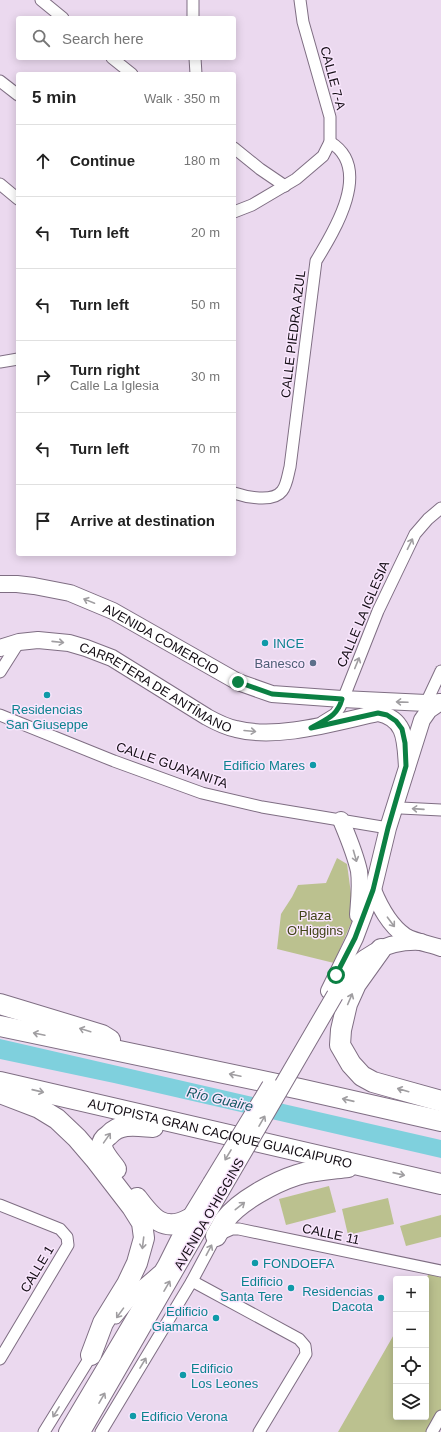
<!DOCTYPE html>
<meta charset="utf-8">
<style>
body{margin:0;font-family:Arial,sans-serif;background:#f6f6f6;color:#222}
.controls{position:absolute;right:12px;bottom:12px;display:grid;overflow:hidden;border-radius:4px;box-shadow:0 2px 10px #0003}
.controls button{width:36px;height:36px;display:grid;place-items:center;padding:0;border:0;border-bottom:1px solid #e0e0e0;background:#fff;color:#222;font:20px sans-serif}
.stop{position:absolute;width:12px;height:12px;margin:-9px;border:3px solid #0b8043;border-radius:50%;background:#fff}
.stop.end{background:#0b8043;border-color:#fff;box-shadow:0 1px 4px #0008}
.list{margin:0;padding:0;list-style:none}
h2{display:flex;justify-content:space-between;align-items:center;height:52px;margin:0;padding:0 16px;font-size:17px}
h2 small{font-size:13px;font-weight:400;color:#767676}
.list li{display:grid;grid-template-columns:26px 1fr auto;gap:12px;align-items:center;box-sizing:border-box;height:72px;padding:0 16px;border-top:1px solid #e0e0e0}
.list b{display:block;font-size:15px;white-space:nowrap}
.list p{margin:0;font-size:13px;white-space:nowrap;color:#767676}
.list em{font-size:13px;font-style:normal;color:#767676}
.icon{flex:none;width:22px;height:22px;fill:none;stroke:currentColor;stroke-width:2;stroke-linecap:round;stroke-linejoin:round}
.map{position:relative;flex:none;width:441px;height:1432px;overflow:hidden}
.search{position:absolute;background:#fff;box-shadow:0 2px 10px #0003;left:16px;top:16px;width:220px;height:44px;display:flex;align-items:center;gap:10px;box-sizing:border-box;padding:0 14px;border-radius:4px;color:#767676;font-size:15px}
.panel{position:absolute;background:#fff;box-shadow:0 2px 10px #0003;left:16px;top:72px;width:220px;height:484px;border-radius:4px}
.map>svg:first-child{display:block}
</style>
<div class="map">
<svg width="441" height="1432" viewBox="0 0 441 1432">
<rect width="100%" height="100%" fill="#ebd9ef"/>
<!-- green -->
<g fill="#bbc18f">
<path d="M337 858 347 864 354 916 334 963 277 949 281 914 292 897 298 885 326 883Z"/>
<path d="M329 1186 336 1212 286 1225 279 1199Z"/>
<path d="M388 1198 394 1224 348 1235 342 1209Z"/>
<path d="M441 1215V1237L406 1246 400 1226Z"/>
<path d="M429 1273 441 1275V1414L430 1432H338L396 1331V1417H426V1279Z"/>
</g>
<!-- water -->
<path fill="#7fd0dd" d="M0 1039 441 1140V1158L114 1083 0 1059Z"/>
<g fill="none" stroke-linecap="round" stroke-linejoin="round">
<!-- minor casing -->
<g stroke="#7f6e83" stroke-width="13">
<g id="minor">
<path d="M41 0 63 18"/>
<path d="M193 0V18"/>
<path d="M112 58 132 74"/>
<path d="M195 58 196 74"/>
<path d="M0 81 18 95"/>
<path d="M234 148 260 169 285 186"/>
<path d="M0 184 18 199"/>
<path d="M234 212 252 205 296 179 323 156 330 142V117L303 22 300 0"/>
<path d="M0 362 18 359"/>
<path d="M234 493C246 497 273 503 282 491 287 485 288 474 290 467L316 261C335 230 373 168 330 142"/>
<path d="M0 672 19 642"/>
<path d="M426 703 441 671"/>
<path d="M0 715 114 761 202 793 262 807 388 828"/>
<path d="M322 722 335 714 340 707 378 611 415 534 428 519 441 508"/>
<path d="M395 805 401 808 441 810"/>
<path d="M0 1205 60 1229 67 1237 68 1245 0 1359"/>
<path d="M192 1281 299 1339 305 1346 306 1354 259 1432"/>
<path d="M116 1318 143 1285 158 1272"/>
<path d="M44 1432 94 1351"/>
<path d="M101 1432 192 1281 216 1236 232 1229H239L441 1271"/>
<path d="M432 1432 441 1416"/>
</g>
</g>
<!-- secondary casing -->
<g stroke="#7f6e83" stroke-width="18">
<g id="secondary">
<path id="s1" d="M0 584H17L34 586 70 593 113 611 238 682 272 694 342 699 426 703 441 702"/>
<path id="s2" d="M0 648 19 642 38 640 69 643 86 648 112 658 207 717C216 722 226 727 236 729 278 740 336 722 378 713 407 719 405 742 407 767"/>
<path d="M341 820C348 837 355 853 359 871 361 885 359 901 358 915"/>
<path d="M373 890C380 907 389 925 405 936 415 942 430 944 441 948"/>
<path d="M340 985C358 956 387 940 421 942"/>
<path d="M329 991 355 938 373 890 388 828 422 720 429 710 441 702"/>
<path d="M67 1432 166 1265 189 1219 211 1183"/>
<path d="M82 1432 221 1191"/>
</g>
</g>
<!-- motorway casing -->
<g stroke="#7f6e83" stroke-width="22">
<g id="motorway">
<path d="M381 949 356 984 347 1004 341 1030 340 1045 351 1064 362 1076 373 1082 441 1101"/>
<path d="M0 1004 102 1035 110 1040"/>
<path d="M0 1026 300 1089 441 1121"/>
<path id="s3" d="M0 1082 441 1184"/>
<path d="M0 1093 39 1108 57 1119 77 1138 95 1159 132 1207 142 1223 144 1238 137 1263 127 1284 103 1323 91 1355"/>
<path d="M116 1169C112 1163 102 1153 102 1145 102 1141 106 1137 109 1135 120 1122 138 1126 153 1127"/>
<path d="M137 1198C152 1218 164 1233 189 1219"/>
<path d="M216 1236C219 1231 222 1225 225 1220 239 1201 275 1182 297 1175 313 1170 332 1169 348 1167"/>
</g>
</g>
<!-- minor -->
<use href="#minor" stroke="#fff" stroke-width="11"/>
<!-- secondary -->
<use href="#secondary" stroke="#fff" stroke-width="16"/>
<!-- motorway -->
<use href="#motorway" stroke="#fff" stroke-width="20"/>
<!-- secondary-bridge casing -->
<g stroke="#7f6e83" stroke-width="18" stroke-linecap="butt">
<g id="secondary-bridge">
<path d="M211 1183 270 1086"/>
<path d="M221 1191 335 995"/>
</g>
</g>
<!-- secondary-bridge -->
<use href="#secondary-bridge" stroke="#fff" stroke-width="16"/>
</g>
<!-- one-way arrows -->
<defs><path id="oneway-shaft" d="M-6 0H5M1.5-3L5.5 0L1.5 3" fill="none" stroke-width="1.6" stroke-linecap="round" stroke-linejoin="round"/></defs>
<g stroke="#a09ea1">
<use href="#oneway-shaft" transform="translate(410 544) rotate(-64)"/>
<use href="#oneway-shaft" transform="translate(89 601) rotate(-158)"/>
<use href="#oneway-shaft" transform="translate(58 642) rotate(6)"/>
<use href="#oneway-shaft" transform="translate(357 663) rotate(-68)"/>
<use href="#oneway-shaft" transform="translate(402 702) rotate(-178)"/>
<use href="#oneway-shaft" transform="translate(250 731) rotate(5)"/>
<use href="#oneway-shaft" transform="translate(418 809) rotate(-176)"/>
<use href="#oneway-shaft" transform="translate(355 856) rotate(74)"/>
<use href="#oneway-shaft" transform="translate(391 922) rotate(53)"/>
<use href="#oneway-shaft" transform="translate(350 999) rotate(-67)"/>
<use href="#oneway-shaft" transform="translate(85 1030) rotate(-163)"/>
<use href="#oneway-shaft" transform="translate(39 1034) rotate(-168)"/>
<use href="#oneway-shaft" transform="translate(235 1075) rotate(-168)"/>
<use href="#oneway-shaft" transform="translate(403 1090) rotate(-164)"/>
<use href="#oneway-shaft" transform="translate(38 1091) rotate(13)"/>
<use href="#oneway-shaft" transform="translate(348 1100) rotate(-167)"/>
<use href="#oneway-shaft" transform="translate(262 1121) rotate(-60)"/>
<use href="#oneway-shaft" transform="translate(107 1138) rotate(-55)"/>
<use href="#oneway-shaft" transform="translate(228 1155) rotate(121)"/>
<use href="#oneway-shaft" transform="translate(399 1174) rotate(13)"/>
<use href="#oneway-shaft" transform="translate(240 1206) rotate(-38)"/>
<use href="#oneway-shaft" transform="translate(143 1243) rotate(97)"/>
<use href="#oneway-shaft" transform="translate(209 1250) rotate(-62)"/>
<use href="#oneway-shaft" transform="translate(167 1286) rotate(-60)"/>
<use href="#oneway-shaft" transform="translate(120 1313) rotate(126)"/>
<use href="#oneway-shaft" transform="translate(143 1363) rotate(-59)"/>
<use href="#oneway-shaft" transform="translate(102 1398) rotate(-60)"/>
<use href="#oneway-shaft" transform="translate(56 1412) rotate(122)"/>
</g>
<g fill="none" stroke-linecap="round" stroke-linejoin="round">
<!-- route -->
<path stroke="#0b8043" stroke-width="5" d="M238 682 272 694 342 699C337 717 326 719 311 728L378 713 387 715 396 721 402 729 405 743 406 766 388 828 373 890 355 938 336 975"/>
</g>
<!-- markers -->
<g fill="#0f9aa8" stroke="#f9e6fd" stroke-width="1.5">
<circle cx="265" cy="643" r="4"/>
<circle cx="47" cy="695" r="4"/>
<circle cx="313" cy="765" r="4"/>
<circle cx="255" cy="1263" r="4"/>
<circle cx="291" cy="1288" r="4"/>
<circle cx="381" cy="1298" r="4"/>
<circle cx="216" cy="1318" r="4"/>
<circle cx="183" cy="1375" r="4"/>
<circle cx="133" cy="1416" r="4"/>
</g>
<circle fill="#5c6f8a" stroke="#f9e6fd" stroke-width="1.5" cx="313" cy="663" r="4"/>
<g text-anchor="middle" dominant-baseline="central" stroke-width="3" stroke-linejoin="round" paint-order="stroke">
<!-- street labels -->
<g font-size="13" fill="#120c13" stroke="#f9e6fd">
<text transform="translate(333 78) rotate(75)">CALLE 7-A</text>
<text transform="translate(293 334) rotate(-83)">CALLE PIEDRA AZUL</text>
<text transform="translate(363 614) rotate(-67)">CALLE LA IGLESIA</text>
<text stroke="none"><textPath href="#s1" startOffset="173">AVENIDA COMERCIO</textPath></text>
<text stroke="none"><textPath href="#s2" startOffset="168">CARRETERA DE ANTÍMANO</textPath></text>
<text transform="translate(172 765) rotate(19)">CALLE GUAYANITA</text>
<text stroke="none"><textPath href="#s3" startOffset="226">AUTOPISTA GRAN CACIQUE GUAICAIPURO</textPath></text>
<text transform="translate(209 1214) rotate(-60)">AVENIDA O'HIGGINS</text>
<text transform="translate(331 1234) rotate(12)">CALLE 11</text>
<text transform="translate(37 1269) rotate(-59)">CALLE 1</text>
</g>
<!-- culture labels -->
<g font-size="13" fill="#0d838f" stroke="#f9e6fd" text-anchor="start">
<text x="273" y="643">INCE</text>
<text x="47" y="709" text-anchor="middle">Residencias<tspan x="47" dy="15">San Giuseppe</tspan></text>
<text x="305" y="765" text-anchor="end">Edificio Mares</text>
<text x="263" y="1263">FONDOEFA</text>
<text x="283" y="1281" text-anchor="end">Edificio<tspan x="283" dy="15">Santa Tere</tspan></text>
<text x="373" y="1291" text-anchor="end">Residencias<tspan x="373" dy="15">Dacota</tspan></text>
<text x="208" y="1311" text-anchor="end">Edificio<tspan x="208" dy="15">Giamarca</tspan></text>
<text x="191" y="1368">Edificio<tspan x="191" dy="15">Los Leones</tspan></text>
<text x="141" y="1416">Edificio Verona</text>
</g>
<!-- service labels -->
<g font-size="13" fill="#4e5e75" stroke="#f9e6fd" text-anchor="end">
<text x="305" y="663">Banesco</text>
</g>
<!-- park labels -->
<g font-size="13" fill="#414416" stroke="#f9e6fd">
<text x="315" y="915">Plaza<tspan x="315" dy="15">O'Higgins</tspan></text>
</g>
<!-- water labels -->
<g font-size="14" font-style="italic" fill="#145963" stroke="#f9e6fd">
<text transform="translate(220 1099) rotate(13)">Río Guaire</text>
</g>
</g>
</svg>
<div class="controls">
<button>+</button>
<button>−</button>
<button><svg class="icon" aria-label="locate" viewBox="0 0 24 24"><circle cx="12" cy="12" r="6"/><path d="M12 2v4M12 18v4M2 12h4M18 12h4"/></svg></button>
<button><svg class="icon" aria-label="layers" viewBox="0 0 24 24"><path d="M12 4l9 5-9 5-9-5zM3 14l9 5 9-5"/></svg></button>
</div>
<div class="stop" style="left:336px;top:975px"></div>
<div class="stop end" style="left:238px;top:682px"></div>
<div class="search"><svg class="icon" aria-label="search" viewBox="0 0 24 24"><circle cx="10" cy="10" r="6"/><path d="M15 15l6 6"/></svg>Search here</div>
<section class="panel">
<h2>5 min<small>Walk · 350 m</small></h2>
<ul class="list">
<li><svg class="icon" aria-label="ahead" viewBox="0 0 24 24"><path d="M12 20V5M6 11l6-6 6 6"/></svg><div><b>Continue</b></div><em>180 m</em></li>
<li><svg class="icon" aria-label="left" viewBox="0 0 24 24"><path d="M17 20v-9H6M10 6l-5 5 5 5"/></svg><div><b>Turn left</b></div><em>20 m</em></li>
<li><svg class="icon" aria-label="left" viewBox="0 0 24 24"><path d="M17 20v-9H6M10 6l-5 5 5 5"/></svg><div><b>Turn left</b></div><em>50 m</em></li>
<li><svg class="icon" aria-label="right" viewBox="0 0 24 24"><path d="M7 20v-9h11M14 6l5 5-5 5"/></svg><div><b>Turn right</b><p>Calle La Iglesia</p></div><em>30 m</em></li>
<li><svg class="icon" aria-label="left" viewBox="0 0 24 24"><path d="M17 20v-9H6M10 6l-5 5 5 5"/></svg><div><b>Turn left</b></div><em>70 m</em></li>
<li><svg class="icon" aria-label="arrive" viewBox="0 0 24 24"><path d="M6 21V4h12l-3 4 3 4H6"/></svg><div><b>Arrive at destination</b></div></li>
</ul>
</section>
</div>
